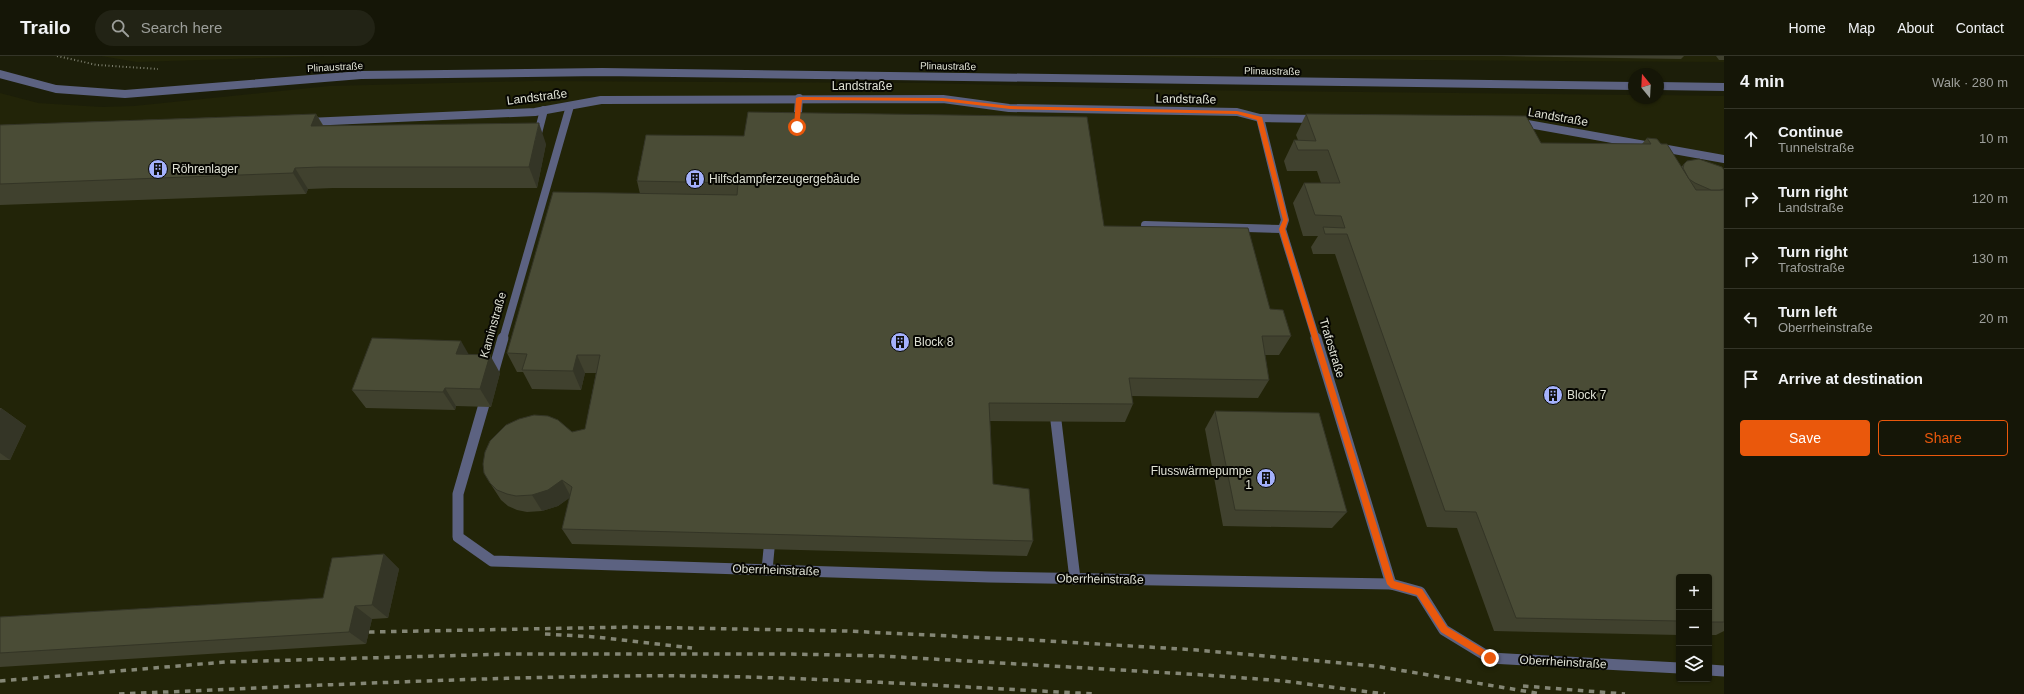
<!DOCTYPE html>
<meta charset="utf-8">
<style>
body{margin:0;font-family:Helvetica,sans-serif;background:#222315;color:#f1f3f6}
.controls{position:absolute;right:12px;bottom:12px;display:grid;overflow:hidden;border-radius:4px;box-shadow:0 1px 3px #0004}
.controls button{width:36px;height:36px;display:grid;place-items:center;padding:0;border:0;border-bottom:1px solid #343528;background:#151607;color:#f1f3f6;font:20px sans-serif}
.compass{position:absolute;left:1628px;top:12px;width:36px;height:36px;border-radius:50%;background:#151607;box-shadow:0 1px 3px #0004;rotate:342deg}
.stop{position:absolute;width:12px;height:12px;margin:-9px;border:3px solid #ea580c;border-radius:50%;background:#fff}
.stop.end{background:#ea580c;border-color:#fff;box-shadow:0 1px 4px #0008}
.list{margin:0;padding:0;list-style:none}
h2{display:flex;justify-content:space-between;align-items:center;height:52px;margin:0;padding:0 16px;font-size:17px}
h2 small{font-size:13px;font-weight:400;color:#9d9f9b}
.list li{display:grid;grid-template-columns:26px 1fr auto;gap:12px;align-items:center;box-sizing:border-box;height:60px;padding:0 16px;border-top:1px solid #343528}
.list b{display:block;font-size:15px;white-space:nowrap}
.list p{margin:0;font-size:13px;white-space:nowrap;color:#9d9f9b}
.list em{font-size:13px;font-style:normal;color:#9d9f9b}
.actions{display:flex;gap:8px;padding:12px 16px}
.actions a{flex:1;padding:9px 0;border:1px solid #ea580c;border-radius:4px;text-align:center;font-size:14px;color:#ea580c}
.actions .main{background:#ea580c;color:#fff}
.icon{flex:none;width:22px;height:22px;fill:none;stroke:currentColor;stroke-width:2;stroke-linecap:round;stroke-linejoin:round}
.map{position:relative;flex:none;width:1724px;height:638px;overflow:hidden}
header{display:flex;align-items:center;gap:24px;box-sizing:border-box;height:56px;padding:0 20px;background:#151607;border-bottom:1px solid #343528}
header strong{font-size:19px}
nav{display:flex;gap:22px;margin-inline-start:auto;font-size:14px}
.search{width:280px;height:36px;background:#222315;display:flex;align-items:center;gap:10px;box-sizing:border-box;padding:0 14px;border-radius:22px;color:#9d9f9b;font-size:15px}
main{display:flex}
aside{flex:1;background:#151607}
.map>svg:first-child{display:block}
</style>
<header>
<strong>Trailo</strong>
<div class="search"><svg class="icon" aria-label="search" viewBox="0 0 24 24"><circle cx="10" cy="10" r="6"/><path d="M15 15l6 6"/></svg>Search here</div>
<nav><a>Home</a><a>Map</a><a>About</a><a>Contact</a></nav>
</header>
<main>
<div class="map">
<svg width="1724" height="638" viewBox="0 0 1724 638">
<rect width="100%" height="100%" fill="#1c1e09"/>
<!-- built -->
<g fill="#222408" fill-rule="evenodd">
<path d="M101 0H324L137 6Z"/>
<path d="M1091 0H1724V6L1278 3Z"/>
<path d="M535 25 927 27 1184 34 1634 39V42H1658V39L1724 40V638H0V37L38 47 102 51 134 50 329 30ZM1679 521H1709V623H1679Z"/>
</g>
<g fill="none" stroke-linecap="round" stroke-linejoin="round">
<!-- path -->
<path stroke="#7d7f6e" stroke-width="2" stroke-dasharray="1 2.5" stroke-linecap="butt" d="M57 0 97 9 158 13"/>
<!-- lane-far1 -->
<g stroke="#5c6281" stroke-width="8">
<path d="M1260 62 1285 164 1282 173 1316 283"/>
<path d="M308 66 535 56 601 44 943 43 1009 52 1237 56 1260 62 1317 63"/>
<path d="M1517 66 1724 103"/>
<path d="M797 70 799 42"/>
<path d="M537 81 544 54"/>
<path d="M1145 169 1282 173"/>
<path d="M503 283 570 50"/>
</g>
<!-- lane -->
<g stroke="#5c6281" stroke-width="11">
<path d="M1316 282 1391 528"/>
<path d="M492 321 503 282"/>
<path d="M487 338 458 438V481L492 505 989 521 1391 528 1420 536 1444 574 1490 602 1679 612"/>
<path d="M1056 365 1075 523"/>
<path d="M767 514 769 493"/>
<path d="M1709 614 1724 615"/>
</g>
<!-- street -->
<g stroke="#5c6281" stroke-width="8">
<path d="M0 18 56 33 125 38 361 19 602 16 1634 30"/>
<path d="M1658 30 1724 31"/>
</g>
<!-- rail -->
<g stroke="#848675" stroke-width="3.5" stroke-dasharray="5.5 5.5" stroke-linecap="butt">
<path d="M369 576 631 571 846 575 1032 584 1197 594 1375 610 1542 638"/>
<path d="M545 578 596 581 692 592"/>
<path d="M0 625 225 606 508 598H790L882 600 1205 619 1284 625 1385 638"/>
<path d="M1523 630 1625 638"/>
<path d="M119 638C286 631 453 622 620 620 779 618 938 630 1097 638"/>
</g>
</g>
<!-- wall -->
<g fill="#40412e">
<path d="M1501 0H1684L1681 3Z"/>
<path d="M1716 0H1724V4H1719Z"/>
<path d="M316 58 323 69 546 88 537 132H333L308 133 306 138 0 149V69Z"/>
<path d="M1306 58 1541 87 1642 88 1647 82 1661 88 1681 111 1684 108 1724 114V575L1716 579H1709V521H1679V579L1494 575 1457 472 1427 471 1335 198H1313L1311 191 1318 180H1303L1293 147 1304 127H1321L1317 115H1287L1284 105 1294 84H1298L1296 79Z"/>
<path d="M646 79 1104 170 1270 253 1291 280 1279 299H1265L1269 324 1258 342 1131 340 1133 348 1125 366 990 365 993 428 1033 485 1027 500 572 488 562 473 570 441 558 450 542 455 527 456 517 454 508 450 501 444 490 427 572 376 585 373 596 317H585L581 334 532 333 523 316H517L507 297 640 138 637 125Z"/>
<path d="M468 298 500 317 491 351 456 350 455 354 366 352 352 334Z"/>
<path d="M0 352H1L26 370 10 404H0Z"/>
<path d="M1215 355 1347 456 1332 472 1223 470 1205 373Z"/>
<path d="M384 498 399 513 388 562 372 563 366 588 0 611V561L323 542Z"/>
</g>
<!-- shaded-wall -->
<g fill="#343526">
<path d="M316 58 328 79 311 70Z"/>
<path d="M539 67 546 88 537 132 529 111Z"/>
<path d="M295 112 308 133 306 138 293 117Z"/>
<path d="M461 285 472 304 456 298Z"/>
<path d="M490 299 500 317 491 351 480 333Z"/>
<path d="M577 299 585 317 581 334 573 315Z"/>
<path d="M445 332 456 350 455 354 443 336Z"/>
<path d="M1 352 26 370 10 404 0 397V355Z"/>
<path d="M562 424 571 441 558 450 542 455 532 439Z"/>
<path d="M384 498 399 513 388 562 372 549Z"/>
<path d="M355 550 372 563 366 588 349 576Z"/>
</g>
<!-- building -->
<g fill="#4a4c36" stroke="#343526">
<path d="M748 56 1087 61 1104 170 1248 172 1270 253 1283 254 1291 280H1262L1269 324 1129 322 1133 348 989 347 993 428 1029 433 1033 485 562 473 572 431 562 424 548 434 532 439 516 440 507 438 497 434 490 427 484 417 483 408 485 396 490 385 506 369 519 363 534 359 548 360 558 364 572 376 585 373 600 299H577L573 315 522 314 527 298 507 297 553 136 737 139 738 127 637 125 646 79 744 80Z"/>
<path d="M316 58 311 70 539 67 529 111H320L295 112 293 117 0 128V69Z"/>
<path d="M1306 58 1526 60 1541 87 1651 88 1647 82 1657 83 1661 88H1667L1696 134H1724V566H1709V521H1679V565L1516 562 1476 456 1445 455 1347 178H1325L1323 171 1345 172 1341 160 1315 159 1304 127H1340L1328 94H1298L1294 84 1316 85Z"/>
<path d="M1699 103 1722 111 1724 114V133L1720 134H1711L1695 127 1689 123 1683 112 1684 108 1687 105Z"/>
<path d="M372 282 461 285 456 298 490 299 480 333 445 332 443 336 352 334Z"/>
<path d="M1215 355 1319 357 1347 456 1235 454Z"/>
<path d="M384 498 372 549 355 550 349 576 0 597V561L323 542 332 502Z"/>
</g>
<!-- route -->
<path fill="#ea580c" d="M799 41 943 42 1010 50 1237 55 1262 61 1288 164 1285 173 1394 525 1422 533 1447 571 1493 599V604H1487L1441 576 1417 539 1391 532 1387 528 1279 173 1283 164 1257 64 1237 58 1010 53 943 45 802 44 799 71 797 73 794 71 796 42Z"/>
<!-- icons -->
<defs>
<g id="building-disc" transform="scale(1)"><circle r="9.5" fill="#a4b1fc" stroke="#070702"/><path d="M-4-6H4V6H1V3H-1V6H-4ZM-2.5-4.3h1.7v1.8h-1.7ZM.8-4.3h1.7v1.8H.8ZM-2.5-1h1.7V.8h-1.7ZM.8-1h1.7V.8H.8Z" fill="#111"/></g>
</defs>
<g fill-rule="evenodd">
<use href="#building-disc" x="158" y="113"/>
<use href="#building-disc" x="695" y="123"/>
<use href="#building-disc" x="900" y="286"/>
<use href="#building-disc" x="1553" y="339"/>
<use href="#building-disc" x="1266" y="422"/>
</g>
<g text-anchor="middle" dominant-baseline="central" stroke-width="4" stroke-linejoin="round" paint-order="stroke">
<!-- far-street labels -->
<g font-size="10" fill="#dfe1d4" stroke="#070702">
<text transform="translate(948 10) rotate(1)">Plinaustraße</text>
<text transform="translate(335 11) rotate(-3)">Plinaustraße</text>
<text transform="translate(1272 15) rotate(1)">Plinaustraße</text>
</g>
<!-- street labels -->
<g font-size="12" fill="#dfe1d4" stroke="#070702">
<text x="862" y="30">Landstraße</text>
<text transform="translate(537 41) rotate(-7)">Landstraße</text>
<text transform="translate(1186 43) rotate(1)">Landstraße</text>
<text transform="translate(1558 61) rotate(10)">Landstraße</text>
<text transform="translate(493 269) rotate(-74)">Kaminstraße</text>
<text transform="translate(1332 292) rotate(73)">Trafostraße</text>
<text transform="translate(776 514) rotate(2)">Oberrheinstraße</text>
<text transform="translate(1100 523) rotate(1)">Oberrheinstraße</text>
<text transform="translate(1563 606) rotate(3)">Oberrheinstraße</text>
</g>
<!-- poi labels -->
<g font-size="12" fill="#dfe1d4" stroke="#070702" text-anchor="start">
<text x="172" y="113">Röhrenlager</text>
<text x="709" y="123">Hilfsdampferzeugergebäude</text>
<text x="914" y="286">Block 8</text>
<text x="1567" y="339">Block 7</text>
<text x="1252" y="415" text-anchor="end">Flusswärmepumpe<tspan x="1252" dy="14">1</tspan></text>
</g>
</g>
</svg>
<div class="controls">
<button>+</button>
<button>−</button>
<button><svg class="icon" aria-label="layers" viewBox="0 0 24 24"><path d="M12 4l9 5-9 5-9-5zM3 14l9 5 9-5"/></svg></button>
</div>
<svg class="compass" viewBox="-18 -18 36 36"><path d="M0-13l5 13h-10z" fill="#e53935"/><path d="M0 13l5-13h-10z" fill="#9d9f9b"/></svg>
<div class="stop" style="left:797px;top:71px"></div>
<div class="stop end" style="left:1490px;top:602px"></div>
</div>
<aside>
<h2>4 min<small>Walk · 280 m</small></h2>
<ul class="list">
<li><svg class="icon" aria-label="ahead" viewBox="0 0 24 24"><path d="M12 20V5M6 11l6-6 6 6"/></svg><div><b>Continue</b><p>Tunnelstraße</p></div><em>10 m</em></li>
<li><svg class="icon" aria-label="right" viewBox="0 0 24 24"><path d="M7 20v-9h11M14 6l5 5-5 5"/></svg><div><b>Turn right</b><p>Landstraße</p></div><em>120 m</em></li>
<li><svg class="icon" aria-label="right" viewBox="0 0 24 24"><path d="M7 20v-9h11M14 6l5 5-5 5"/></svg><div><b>Turn right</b><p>Trafostraße</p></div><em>130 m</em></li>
<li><svg class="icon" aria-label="left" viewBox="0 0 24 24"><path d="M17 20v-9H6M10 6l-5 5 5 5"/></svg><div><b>Turn left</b><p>Oberrheinstraße</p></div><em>20 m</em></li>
<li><svg class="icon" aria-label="arrive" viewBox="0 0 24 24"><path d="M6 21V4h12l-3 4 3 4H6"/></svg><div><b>Arrive at destination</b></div></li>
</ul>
<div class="actions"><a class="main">Save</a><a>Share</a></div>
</aside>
</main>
